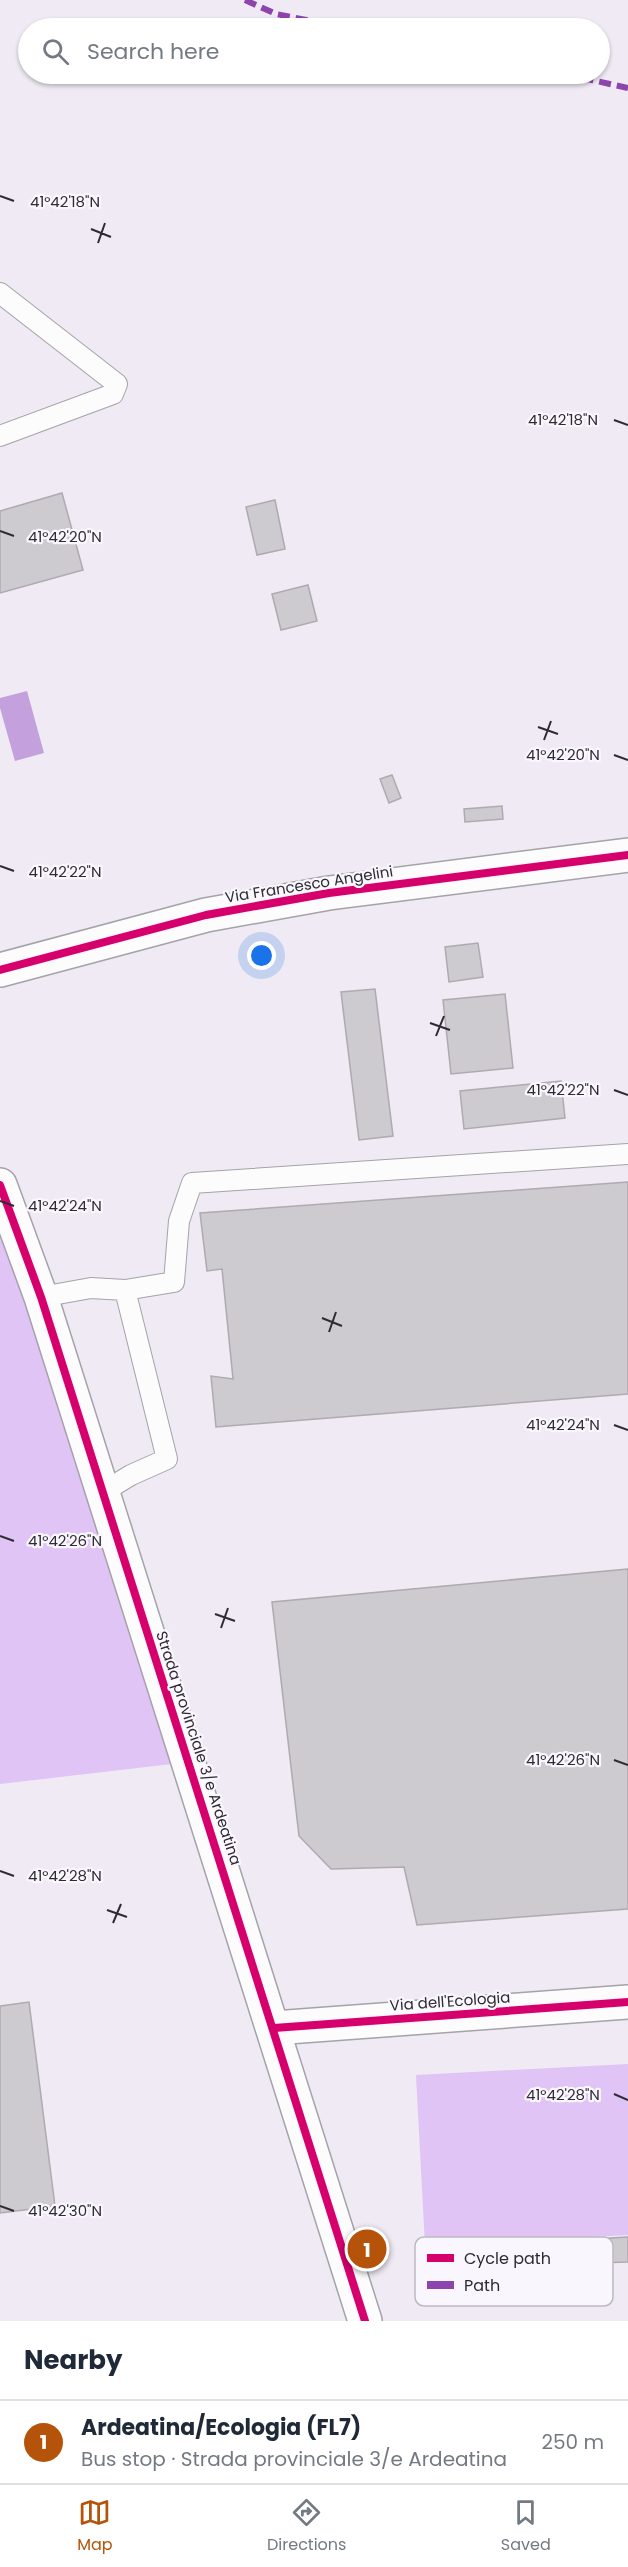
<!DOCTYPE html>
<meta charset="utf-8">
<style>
body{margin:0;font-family:Poppins,sans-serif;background:#f2f2f3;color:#1f2937}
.you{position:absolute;left:262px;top:956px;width:21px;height:21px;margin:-15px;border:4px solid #fff;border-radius:50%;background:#1a73e8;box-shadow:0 0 0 9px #1a73e833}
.badge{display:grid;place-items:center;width:39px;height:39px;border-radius:50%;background:#b45309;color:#fff;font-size:20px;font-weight:700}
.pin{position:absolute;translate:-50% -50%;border:3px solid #fff;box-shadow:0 2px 6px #0006}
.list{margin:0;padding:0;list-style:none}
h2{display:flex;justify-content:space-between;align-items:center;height:78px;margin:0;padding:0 24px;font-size:26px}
h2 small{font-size:20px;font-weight:400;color:#747a83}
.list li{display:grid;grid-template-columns:39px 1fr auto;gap:18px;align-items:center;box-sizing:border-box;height:84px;padding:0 24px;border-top:2px solid #e0e1e3}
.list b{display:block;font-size:22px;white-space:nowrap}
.list p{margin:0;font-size:20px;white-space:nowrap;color:#747a83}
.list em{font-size:20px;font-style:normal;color:#747a83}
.icon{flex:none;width:33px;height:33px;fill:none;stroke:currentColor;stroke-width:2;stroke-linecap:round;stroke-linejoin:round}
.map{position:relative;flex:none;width:628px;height:2321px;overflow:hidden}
.search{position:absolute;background:#fff;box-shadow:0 2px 4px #0004;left:18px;right:18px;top:18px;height:66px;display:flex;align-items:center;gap:15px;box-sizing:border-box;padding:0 21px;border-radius:33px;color:#747a83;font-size:22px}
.sheet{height:162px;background:#fff}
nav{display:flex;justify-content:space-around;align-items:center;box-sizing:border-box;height:84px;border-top:2px solid #e0e1e3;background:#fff;font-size:16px;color:#747a83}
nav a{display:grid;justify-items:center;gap:3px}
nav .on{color:#b45309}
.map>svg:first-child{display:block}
</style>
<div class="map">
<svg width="628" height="2321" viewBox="0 0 628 2321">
<rect width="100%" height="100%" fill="#efeaf3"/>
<!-- green -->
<g fill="#e0c4f5">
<path d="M0 1185 189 1762 0 1784Z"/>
<path d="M628 2064V2235L425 2246 416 2075Z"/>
</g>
<!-- water -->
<path fill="#c4a0dc" d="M27 691 44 753 15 761 0 708V698Z"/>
<!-- building -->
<g fill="#cdcad0" stroke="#aeaab0" stroke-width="1.5">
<path d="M62 493 83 570 0 593V511Z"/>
<path d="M275 500 285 549 257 555 246 507Z"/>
<path d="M308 585 317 621 281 630 272 594Z"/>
<path d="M392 775 401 798 389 803 380 779Z"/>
<path d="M502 806 503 819 465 822 464 809Z"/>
<path d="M478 943 483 977 449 982 445 947Z"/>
<path d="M375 989 393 1136 359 1140 341 992Z"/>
<path d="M505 994 513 1068 451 1074 443 1000Z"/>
<path d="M561 1081 565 1118 464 1129 460 1091Z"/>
<path d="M628 1182V1394L216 1427 211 1376 233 1379 222 1269 207 1271 200 1213Z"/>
<path d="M628 1569V1909L417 1925 404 1867 331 1869 299 1836 272 1602Z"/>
<path d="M29 2002 55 2206 0 2213V2006Z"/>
<path d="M628 2237V2262L595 2263 594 2239Z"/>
</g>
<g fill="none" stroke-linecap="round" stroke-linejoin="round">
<!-- lane casing -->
<g stroke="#a5a2a8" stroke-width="22">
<g id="lane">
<path d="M0 293 117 384 113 394 0 436"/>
<path d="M125 1290 174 1282 179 1221 192 1183 628 1154"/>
<path d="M41 1297 91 1288 125 1290 167 1459 131 1475 103 1492"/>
</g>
</g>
<!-- street casing -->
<g stroke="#a5a2a8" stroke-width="36">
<g id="street">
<path d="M0 970 206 915 329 893 628 855"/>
<path d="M274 2028 628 2002"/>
</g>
</g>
<!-- secondary casing -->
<g stroke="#a5a2a8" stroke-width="36">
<path id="secondary" d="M0 1185 41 1297 365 2321"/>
</g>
<!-- lane -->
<use href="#lane" stroke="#fdfcfd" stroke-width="20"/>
<!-- street -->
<use href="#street" stroke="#fdfcfd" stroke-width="33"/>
<!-- secondary -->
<use href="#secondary" stroke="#fdfcfd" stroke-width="33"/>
<!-- quiet -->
<g stroke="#8e44ad" stroke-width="6" stroke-dasharray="12 6" stroke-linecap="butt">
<path d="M245 0 276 14 347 28"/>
<path d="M564 74 628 88"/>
</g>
<!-- cycleway casing -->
<g stroke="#faf6fd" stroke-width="11">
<g id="cycleway">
<path d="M0 970 206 915 329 893 628 855"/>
<path d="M0 1185 41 1297 365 2321"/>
<path d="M274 2028 628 2002"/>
</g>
</g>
<!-- cycleway -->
<use href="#cycleway" stroke="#d6006c" stroke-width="8"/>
</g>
<!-- ticks -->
<path fill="none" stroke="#2f2b32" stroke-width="2" d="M0 196 14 201M91 229 111 237M98 243 105 223M614 420 628 425M0 531 14 536M538 727 558 734M544 740 551 721M614 755 628 760M0 866 14 871M430 1023 450 1030M436 1036 444 1016M614 1090 628 1095M0 1201 14 1206M322 1318 342 1326M329 1332 336 1312M614 1425 628 1430M0 1536 14 1541M215 1614 235 1621M221 1628 228 1608M614 1760 628 1765M0 1871 14 1876M107 1910 127 1917M113 1923 121 1904M614 2094 628 2100M0 2206 14 2211"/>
<g text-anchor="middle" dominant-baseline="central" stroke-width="4.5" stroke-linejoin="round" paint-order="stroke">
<!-- street labels -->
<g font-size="15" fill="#2f2b32" stroke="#faf6fd">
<text transform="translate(309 884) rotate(-9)">Via Francesco Angelini</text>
<text transform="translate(199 1748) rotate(72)">Strada provinciale 3/e Ardeatina</text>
<text transform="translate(450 2001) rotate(-4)">Via dell'Ecologia</text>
</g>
</g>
<!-- legend -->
<rect x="415" y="2237" width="198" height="69" rx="9" fill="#faf6fd" stroke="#bdb9c0" stroke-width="1.5"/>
<rect x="427" y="2254" width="27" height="8" fill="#d6006c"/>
<rect x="427" y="2281" width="27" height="8" fill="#8e44ad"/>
<g font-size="16" fill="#2f2b32">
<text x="464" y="2264">Cycle path</text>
<text x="464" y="2291">Path</text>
</g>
<g font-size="15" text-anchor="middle" fill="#2f2b32" stroke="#faf6fd" stroke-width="4.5" stroke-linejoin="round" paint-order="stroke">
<text x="65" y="207">41°42'18"N</text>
<text x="563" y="425">41°42'18"N</text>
<text x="65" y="542">41°42'20"N</text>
<text x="563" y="760">41°42'20"N</text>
<text x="65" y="877">41°42'22"N</text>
<text x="563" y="1095">41°42'22"N</text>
<text x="65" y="1211">41°42'24"N</text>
<text x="563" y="1430">41°42'24"N</text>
<text x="65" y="1546">41°42'26"N</text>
<text x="563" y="1765">41°42'26"N</text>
<text x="65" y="1881">41°42'28"N</text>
<text x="563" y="2100">41°42'28"N</text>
<text x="65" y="2216">41°42'30"N</text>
</g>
</svg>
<div class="you"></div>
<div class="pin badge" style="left:367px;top:2249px">1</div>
<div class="search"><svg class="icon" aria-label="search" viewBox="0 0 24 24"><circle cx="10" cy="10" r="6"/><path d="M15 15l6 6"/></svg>Search here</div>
</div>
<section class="sheet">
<h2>Nearby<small></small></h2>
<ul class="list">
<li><span class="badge">1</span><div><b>Ardeatina/Ecologia (FL7)</b><p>Bus stop · Strada provinciale 3/e Ardeatina</p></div><em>250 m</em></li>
</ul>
</section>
<nav>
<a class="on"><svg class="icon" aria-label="map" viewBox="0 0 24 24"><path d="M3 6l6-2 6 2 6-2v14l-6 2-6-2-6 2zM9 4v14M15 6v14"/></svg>Map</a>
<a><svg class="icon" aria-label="directions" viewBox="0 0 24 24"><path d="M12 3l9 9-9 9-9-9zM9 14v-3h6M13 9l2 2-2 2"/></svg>Directions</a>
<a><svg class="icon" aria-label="saved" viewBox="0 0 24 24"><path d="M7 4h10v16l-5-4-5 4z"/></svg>Saved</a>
</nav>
